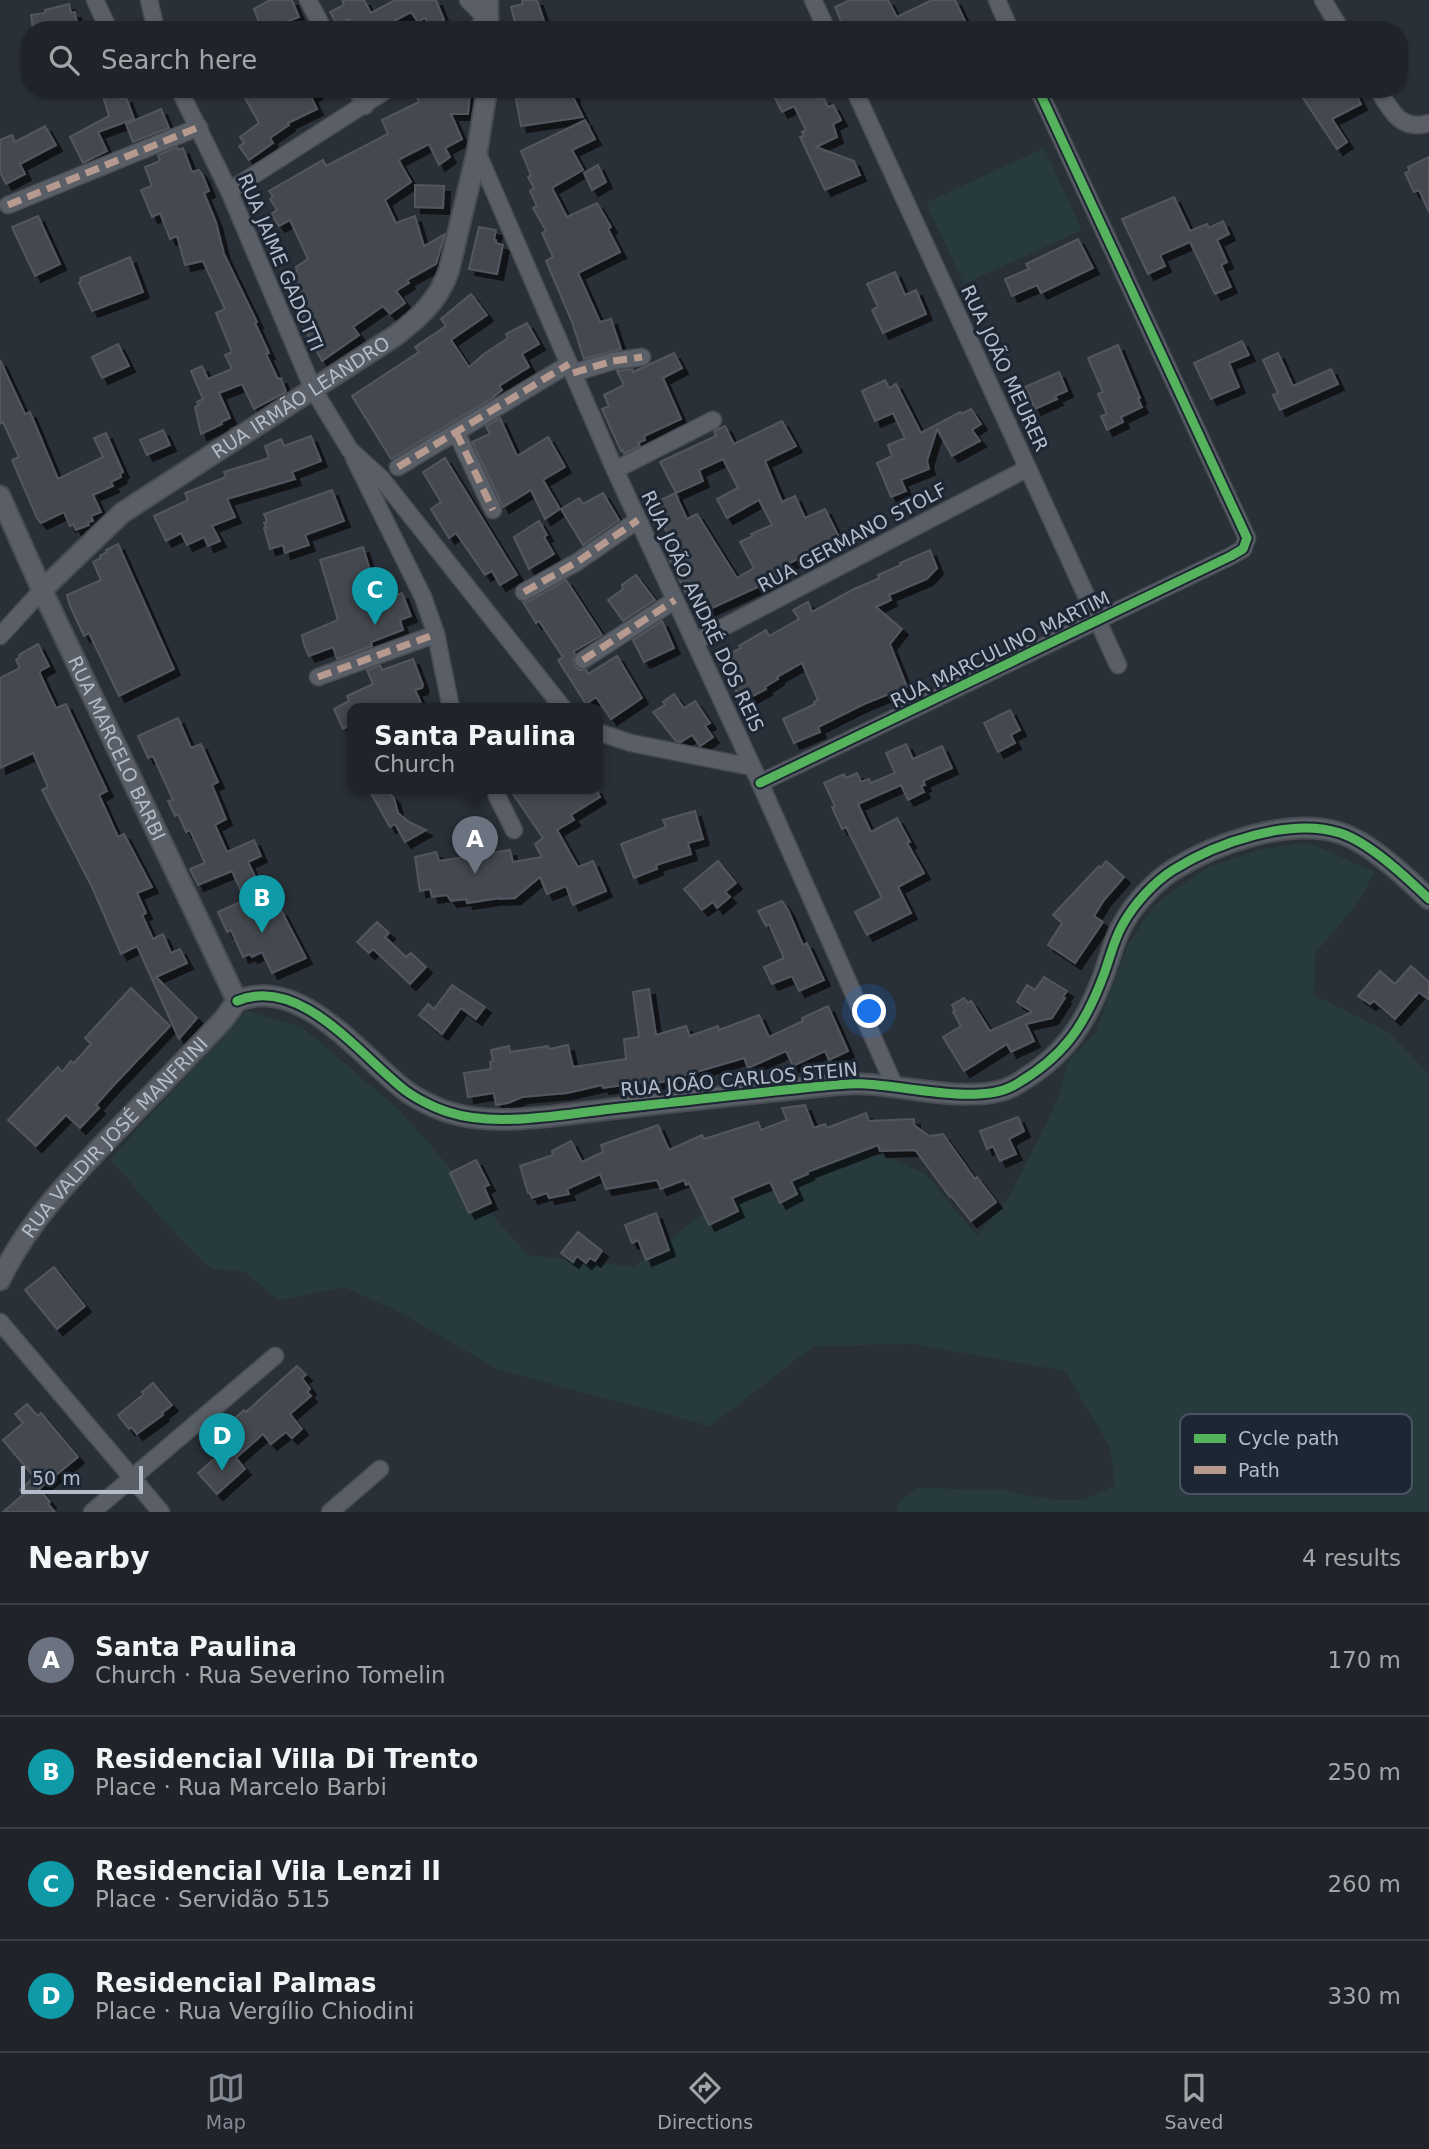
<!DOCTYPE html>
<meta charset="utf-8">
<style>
body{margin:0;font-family:"DejaVu Sans",sans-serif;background:#282c32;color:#f1f3f6}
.scale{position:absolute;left:21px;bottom:18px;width:122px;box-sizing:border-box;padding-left:7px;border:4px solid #b4bcc9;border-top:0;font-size:19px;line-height:24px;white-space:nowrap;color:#b4bcc9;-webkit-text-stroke:5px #1d2633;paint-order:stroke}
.you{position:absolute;left:870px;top:1012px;width:24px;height:24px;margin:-18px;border:5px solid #fff;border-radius:50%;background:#1a73e8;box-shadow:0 0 0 10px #1a73e833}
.badge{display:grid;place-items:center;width:46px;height:46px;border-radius:50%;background:#848b96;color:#fff;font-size:23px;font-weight:700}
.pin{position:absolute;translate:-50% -58px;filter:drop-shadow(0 2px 4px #0008)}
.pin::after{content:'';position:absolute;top:37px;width:24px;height:21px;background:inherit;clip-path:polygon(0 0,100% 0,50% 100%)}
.popup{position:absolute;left:347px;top:703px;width:256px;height:91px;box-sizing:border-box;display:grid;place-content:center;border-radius:14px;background:#20242a;filter:drop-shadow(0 2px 5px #0005);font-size:23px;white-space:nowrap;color:#a2a4a8}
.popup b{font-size:26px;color:#f1f3f6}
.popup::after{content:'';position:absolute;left:50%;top:100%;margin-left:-14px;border:14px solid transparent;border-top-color:#20242a}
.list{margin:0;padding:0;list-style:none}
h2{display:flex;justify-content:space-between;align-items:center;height:91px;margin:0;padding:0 28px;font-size:30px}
h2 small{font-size:23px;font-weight:400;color:#a2a4a8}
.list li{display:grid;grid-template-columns:46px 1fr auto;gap:21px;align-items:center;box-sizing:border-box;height:112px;padding:0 28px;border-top:2px solid #3d4147}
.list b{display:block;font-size:26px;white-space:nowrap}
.list p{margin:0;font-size:23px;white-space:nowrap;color:#a2a4a8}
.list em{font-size:23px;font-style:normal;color:#a2a4a8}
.icon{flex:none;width:38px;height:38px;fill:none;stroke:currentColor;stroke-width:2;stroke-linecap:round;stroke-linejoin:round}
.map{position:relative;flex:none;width:1429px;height:1512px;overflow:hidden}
.search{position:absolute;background:#20242a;box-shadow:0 2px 5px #0004;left:21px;right:21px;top:21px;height:77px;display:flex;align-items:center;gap:18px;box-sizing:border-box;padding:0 24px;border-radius:28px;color:#a2a4a8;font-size:26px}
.sheet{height:539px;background:#20242a}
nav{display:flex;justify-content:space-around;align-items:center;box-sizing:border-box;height:98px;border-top:2px solid #3d4147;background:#20242a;font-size:19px;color:#a2a4a8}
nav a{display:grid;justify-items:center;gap:4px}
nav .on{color:#848b96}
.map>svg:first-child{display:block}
</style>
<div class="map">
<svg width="1429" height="1512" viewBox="0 0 1429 1512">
<defs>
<filter id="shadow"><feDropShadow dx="6" dy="6" stdDeviation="0" flood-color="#0009"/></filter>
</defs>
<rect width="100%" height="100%" fill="#2a3038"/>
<!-- green -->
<g fill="#273a3e">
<path d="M1044 148 1082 230 964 284 926 203Z"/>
<path d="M1309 843 1375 872 1359 901 1315 954 1314 995 1389 1032 1429 1074V1512H898L897 1505 916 1488 1003 1490 1052 1500H1083L1115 1486 1110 1447 1065 1371 913 1344 814 1346 710 1426 499 1370 394 1309 343 1287 279 1300 243 1271 213 1269 201 1260 163 1220 110 1159 247 1011 302 1027 398 1109 528 1255 634 1267 713 1206 780 1189 833 1154 883 1155 926 1174 977 1236 1008 1198 1046 1125 1058 1097 1069 1059 1095 1034 1128 945 1154 905 1205 869 1260 849Z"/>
</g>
<!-- building -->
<g fill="#444950" stroke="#52575f" stroke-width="2" filter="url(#shadow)">
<path d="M270 0H292L299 17 281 24 284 30H267L264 21 259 22 254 9Z"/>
<path d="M342 0H364L371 13 395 0H436L444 20 430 27 425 18 418 22 411 12 377 30H355L349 19 337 25 330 12 344 5Z"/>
<path d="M522 0H537L547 30H517L511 7 523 4Z"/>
<path d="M850 0H888L897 17 932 0H955L966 23 951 30H920L918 26 909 30H845L835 7Z"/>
<path d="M69 4 71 13 75 12 78 30H33L31 15 45 13V10Z"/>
<path d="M240 89H321L311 97 317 109 288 123 289 125 270 138 273 143 249 160 239 146 244 143 240 137 259 123Z"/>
<path d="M429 89H464V91L470 92 468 114H451L462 139 445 148 450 157 439 165 429 144 400 159 399 161 411 182 385 200 396 223 415 216 424 246 445 234 436 264 407 280 409 283 396 291 405 303 390 314 383 306 353 327 359 335 322 361 302 324 304 323 302 318 307 311 292 280 294 279 292 274 297 271 296 267 308 259 290 220 279 226 271 214 277 210 270 199 273 197 269 191 323 160 326 166 388 134 382 120 419 102 416 95Z"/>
<path d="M519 89H573L574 99 583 117 521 126 516 99 522 97Z"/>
<path d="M793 89H814L819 100 824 98 828 107 833 105 841 120 833 124 837 137 816 147 854 161 860 175 825 190 800 137 804 136 802 132 806 130 794 106 782 112 775 98Z"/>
<path d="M1297 89H1353L1361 104 1332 119 1347 142 1337 149Z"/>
<path d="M118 90 121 99 126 97 134 119 98 132 107 151 83 163 70 137 109 116 103 96Z"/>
<path d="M161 109 169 128 133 142 126 124Z"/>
<path d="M585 120 595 139 572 150 583 170 552 188 567 217 597 203 611 227 608 229 620 252 578 273 600 322 611 319 621 349 584 359 572 322 546 261 553 257 542 233 546 231 533 208 537 206 530 191 534 188 528 177 531 175 521 151Z"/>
<path d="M45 126 56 145 20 164 25 174 6 184 0 172V140L12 135 15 142Z"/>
<path d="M177 147 178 150 183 148 192 172 199 170 203 176 209 191 204 193 216 222 224 254 257 322 255 323 269 353 266 354 278 379 281 378 286 392 254 409 242 384 219 393 230 418 221 422 222 424 201 434 195 407 199 405 197 402 203 399 191 371 202 366 208 379 232 369 225 355 232 352 216 313 225 309 203 261 185 265 177 236 170 239 160 213 152 217 141 190 152 186 145 167 160 161 158 155Z"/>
<path d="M1429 157V212L1419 190 1414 192 1405 173 1410 171 1408 167Z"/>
<path d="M598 165 606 182 592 190 584 173Z"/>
<path d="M415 185 444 186 443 208 415 207Z"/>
<path d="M1174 197 1190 231 1207 224 1209 228 1223 221 1229 234 1217 240 1227 262 1221 265 1231 287 1215 294 1190 242 1160 255 1165 266 1148 274 1122 219Z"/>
<path d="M38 216 60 264 35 276 12 227Z"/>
<path d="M479 227 496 230 494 239 496 240V243L503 245 497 274 469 269Z"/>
<path d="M1078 239 1093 268 1041 293 1037 285 1012 296 1005 279 1029 269 1026 264Z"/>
<path d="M130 257 143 292 92 311 79 283 81 281 80 278Z"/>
<path d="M895 272 905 295 916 290 926 314 883 333 872 310 878 307 867 284Z"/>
<path d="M471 294 487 315 451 340 469 367 484 354 508 338 506 334 527 323 539 344 522 354 529 367 499 386 502 390 491 399 391 459 352 396 419 352 415 347 446 326 441 319Z"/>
<path d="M1242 341 1249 355 1229 363 1239 387 1211 399 1194 363Z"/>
<path d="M118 344 129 366 102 378 92 357Z"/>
<path d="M1118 345 1140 398 1138 399 1142 407 1121 417 1123 422 1107 430 1101 416 1107 414 1098 394 1103 392 1088 358Z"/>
<path d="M674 353 682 368 663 378 681 419 644 436 645 440 638 443 640 446 624 454 623 450 621 451 602 409 609 406 604 395 624 385 617 371 632 369 633 372Z"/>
<path d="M1278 353 1293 386 1331 369 1338 384 1280 410 1273 395 1278 393 1263 360Z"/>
<path d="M0 360 25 414 30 412 58 479 103 457 94 438 106 433 123 472 120 474 121 477 111 482 113 486 93 495 101 512 91 516 93 521 88 522 89 525 76 530 73 524 70 526 64 512 41 523 37 518 12 460 19 457 3 422 0 424Z"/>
<path d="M1059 372 1067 391 1055 396 1057 399 1035 409 1025 387Z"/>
<path d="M885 380 889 388 896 384 921 433 960 412 961 414 971 409 981 424 972 430 980 441 952 456 937 429 927 461 929 469 901 480 906 491 891 497 877 463 892 456 888 445 905 438 893 413 875 421 862 391Z"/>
<path d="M500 418 517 456 548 437 565 467 543 480 560 509 545 519 531 490 503 507 472 442 490 434 486 426Z"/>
<path d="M782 421 796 446 765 461 782 502 795 496 805 518 825 509 840 539 781 567 784 575 697 615 668 557 678 552 658 516 652 519 646 507 675 493 687 519 697 514 737 578 754 568 740 542 753 536 751 534 772 525 759 500 727 518 717 499 738 488 723 459 699 470 703 481 676 493 660 462 716 436 714 431 725 426 734 444Z"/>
<path d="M163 430 170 445 147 455 140 440Z"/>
<path d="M311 436 321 461 292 472 295 479 227 499 235 517 212 526 220 541 208 546 204 537 187 545 181 533 166 541 154 516 188 500 185 493 226 477 224 472 269 458 265 446 281 439 284 446Z"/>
<path d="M445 458 517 575 500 585 492 571 485 575 456 533 449 538 431 509 441 502 423 472Z"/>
<path d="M332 490 344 521 305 535 309 545 285 553 283 545 270 549 264 528 266 527 264 523 267 522 264 514Z"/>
<path d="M603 493 619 520 583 545 561 509 579 498 583 504Z"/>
<path d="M539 521 547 535 544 537 554 554 529 569 514 537Z"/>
<path d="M118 544 174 669 119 696 89 633 84 636 70 606 67 595 101 580 93 562 101 558 100 556 107 552 106 550Z"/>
<path d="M363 547 377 593 397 595 402 593 411 616 400 620 403 630 371 642 372 646 337 659 333 647 309 656 304 645 302 635 338 620 320 560Z"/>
<path d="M930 550 937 568 927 579 889 595 891 600 876 607 902 629 890 644 907 687 864 704 818 727 820 732 794 743 783 719 815 704 814 702 818 700 802 663 777 677 778 679 765 687 766 689 742 702 734 687 744 682 729 654 741 648 739 646 766 630 769 636 799 619 793 610 808 602 812 612 854 589 880 578 878 575 901 565 900 563Z"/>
<path d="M636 575 655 600 623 621 608 600 623 589 622 585Z"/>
<path d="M566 580 602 635 573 652 575 654 573 661 575 666 579 670H586L588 674 617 656 642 698 611 719 596 697 586 704 558 660 563 657 539 621 536 623 523 602 529 601Z"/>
<path d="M662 621 674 648 644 662 633 640Z"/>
<path d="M38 644 49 666 40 671V674L56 708 66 704 107 791 99 795 118 837 124 834 152 887 137 893 146 913 142 915 153 939 163 934 171 953 180 949 187 963 156 977 197 1018 179 1039 137 946 121 954 92 887 42 790 48 787 33 753 0 768V678L20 668 16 660 20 657 19 655Z"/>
<path d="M413 659 423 685 422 688 415 690 421 703 409 708H353V724L343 729 334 709 349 701 347 696 373 684 367 670 380 665 382 670Z"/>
<path d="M674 694 684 708 695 701 710 723 705 726 713 737 700 746 692 735 681 742 676 741 653 712 665 705 663 702Z"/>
<path d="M1010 710 1020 730 1011 735 1015 743 998 752 984 723Z"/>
<path d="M178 718 191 748 201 744 218 782 212 785 226 819 215 825 227 852 254 840 261 856 248 862 273 914 281 910 306 958 272 973 262 952 252 957 250 954 243 957 231 930 227 932 218 912 245 900 232 871 198 885 190 869 205 863 190 830 186 832 178 814 175 816 168 801 173 800 153 756 148 758 138 736Z"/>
<path d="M906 744 913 759 942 746 952 768 923 781 925 785 921 786 924 792 908 800 901 785 858 804 871 832 897 818 910 842 907 843 924 873 898 887 911 913 867 935 855 912 882 898 846 827 842 829 832 807 835 806 824 783 844 774 846 778 857 773 861 782 869 779 871 783 895 773 886 753Z"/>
<path d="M368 788H385L394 798 398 813 409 822 426 830 405 842 395 824 390 827Z"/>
<path d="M509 788H595L600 797 571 815 574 820 557 830 578 867 593 861 606 891 573 905 566 886 547 894 540 877 515 898 500 899V898L467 903 466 899 451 901 447 895 432 897 430 889 420 891 415 857 436 852 439 861 510 850 513 862 542 857 535 844 543 838Z"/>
<path d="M695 811 703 839 688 843 691 854 656 865 657 869 634 878 621 844 666 827 663 820Z"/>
<path d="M718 861 736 883 725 892 730 897 717 908 713 902 702 910 684 889Z"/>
<path d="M1106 861 1124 877 1104 900 1094 916 1103 922 1075 963 1048 945 1062 923 1053 915 1099 866 1101 868Z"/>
<path d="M782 901 788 910 803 945 807 943 824 980 799 991 792 976 772 984 764 967 784 958 769 924 766 926 758 911Z"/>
<path d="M377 922 389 933 385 937 406 957 411 953 426 967 410 984 373 949 369 953 357 942Z"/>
<path d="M1411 966 1429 982V1000L1419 992 1395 1019 1374 1001 1370 1004 1358 996 1380 971 1395 984Z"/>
<path d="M1044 977 1067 991 1063 997 1065 998 1052 1018 1026 1024 1034 1041 1011 1052 1007 1044 964 1071 943 1037 961 1026 953 1012 955 1011 952 1005 964 998 968 1003 971 1001 990 1031 1032 1012 1017 1002 1027 985 1035 990Z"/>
<path d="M452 985 485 1007 476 1019 461 1008 442 1034 419 1015 428 1004 434 1009Z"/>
<path d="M131 988 170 1026 113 1086 96 1105 99 1108 80 1128 66 1115 36 1146 8 1120 58 1067 62 1072 71 1061 74 1063 91 1044 85 1038Z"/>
<path d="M649 989 656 1035 686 1026 690 1036 718 1026 719 1030 759 1015 769 1037 803 1021 802 1018 828 1006 848 1051 829 1060 825 1051 793 1066 786 1051 748 1068 744 1058 669 1080V1081L645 1084V1082L603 1088 602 1085 567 1093 522 1097 508 1103 496 1105 494 1093 468 1097 464 1073 491 1069 490 1062 493 1061 491 1050 509 1046 510 1052 548 1046 549 1049 568 1045 573 1067 626 1059 624 1039 639 1037 633 992Z"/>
<path d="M805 1105 814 1128 825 1124 827 1128 866 1113 869 1121 914 1119V1125L929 1136 943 1134 975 1179 977 1177 996 1202 971 1221 951 1196 950 1197 916 1151 913 1150 880 1151 878 1145 807 1172 808 1174 791 1181 797 1194 780 1203 770 1182 732 1198 738 1211 709 1225 689 1183 686 1185 684 1180 661 1189 657 1180 606 1189 600 1174 567 1189 569 1194 549 1198 547 1193 532 1198 530 1193H528L520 1166 553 1155 552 1151 571 1141 582 1162 603 1152 601 1145 658 1125 669 1150 702 1135 704 1139 758 1122 761 1130 787 1120 782 1108Z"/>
<path d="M1018 1117 1024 1131 1009 1139 1016 1154 1000 1161 993 1146 987 1149 980 1131Z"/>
<path d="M476 1160 489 1185 484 1187 491 1203 469 1213 450 1173Z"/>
<path d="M656 1213 669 1250 646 1260 638 1240 632 1243 625 1225Z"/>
<path d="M578 1232 602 1251 595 1261 590 1258 586 1263 577 1256 573 1262 561 1253Z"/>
<path d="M54 1267 85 1306 57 1329 25 1290Z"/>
<path d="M297 1366 306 1375 302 1378 310 1389 307 1392 311 1396 290 1414 302 1429 292 1438 286 1432 271 1444 263 1434 236 1458 245 1469 217 1494 198 1473 230 1445 219 1432 244 1410 246 1412Z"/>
<path d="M153 1383 172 1405 162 1413 163 1415 137 1434 131 1427 129 1429 118 1415 144 1394 142 1392Z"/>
<path d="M27 1404 38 1416 41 1413 78 1457 39 1489 50 1502 48 1504 55 1512H3L24 1494 20 1490 34 1477 3 1440 23 1423 15 1414Z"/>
</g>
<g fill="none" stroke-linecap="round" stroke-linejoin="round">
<!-- minor casing -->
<g stroke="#484c53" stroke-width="19">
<g id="minor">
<path d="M95 0 109 30"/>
<path d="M149 0 156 30"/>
<path d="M308 0 324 30"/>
<path d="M468 0 488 20 474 30"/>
<path d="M813 0 827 30"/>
<path d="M997 0 1010 30"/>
<path d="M1323 0 1341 30"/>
<path d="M179 89 229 191 313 389 350 450 381 478 563 708"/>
<path d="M356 89 365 106"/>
<path d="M854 89 1118 665"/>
<path d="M1378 89C1390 110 1401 132 1429 123"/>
<path d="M477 152 615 470 760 783 895 1087"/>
<path d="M229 191 388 89"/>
<path d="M8 205 199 127"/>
<path d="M573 373 613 361 642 357"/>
<path d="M456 432 493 510"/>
<path d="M354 458 423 597 436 634 451 708"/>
<path d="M398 467 569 364"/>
<path d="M615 470 713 420"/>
<path d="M524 592 577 562 638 520"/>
<path d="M0 636 42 590"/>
<path d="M695 642 1028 468"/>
<path d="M583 660 675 600"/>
<path d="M318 677 436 634"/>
<path d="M598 732 631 743 752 767"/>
<path d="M760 783 1231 556 1243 549 1247 538 1038 89"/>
<path d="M493 788 514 830"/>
<path d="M0 1322 161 1512"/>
<path d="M92 1512 275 1356"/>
<path d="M330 1512 380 1469"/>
</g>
</g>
<!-- tertiary casing -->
<g stroke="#484c53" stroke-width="23">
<g id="tertiary">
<path d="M488 30V0"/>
<path id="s1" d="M0 496 42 590 237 1001"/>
<path id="s2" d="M42 590 122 513 395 336C419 318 439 300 449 270L477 152 487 89"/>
<path d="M237 1001C301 974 361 1057 406 1091 417 1099 435 1108 448 1112 496 1128 563 1114 612 1109 683 1101 753 1093 824 1086 838 1085 852 1083 866 1084 907 1086 977 1105 1013 1086 1063 1058 1085 1026 1104 974 1110 958 1114 939 1123 924 1134 904 1154 882 1173 870 1216 843 1290 817 1340 833 1369 842 1407 878 1429 899"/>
<path id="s3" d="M0 1280C28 1221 74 1175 119 1128 154 1092 189 1056 224 1019L237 1001"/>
</g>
</g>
<!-- minor -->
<use href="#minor" stroke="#5a5e66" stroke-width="16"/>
<!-- tertiary -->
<use href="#tertiary" stroke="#5a5e66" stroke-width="19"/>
<!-- quiet -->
<g stroke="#b69a8f" stroke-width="7" stroke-dasharray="14 7" stroke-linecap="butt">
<path d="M8 205 199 127"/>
<path d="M573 373 613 361 642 357"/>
<path d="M456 432 493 510"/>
<path d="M398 467 569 364"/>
<path d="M524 592 577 562 638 520"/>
<path d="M583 660 675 600"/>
<path d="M318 677 436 634"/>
</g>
<!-- cycleway casing -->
<g stroke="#1d2633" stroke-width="13">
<g id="cycleway">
<path d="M760 783 1231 556 1243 549 1247 538 1038 89"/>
<path d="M237 1001C301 974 361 1057 406 1091 417 1099 435 1108 448 1112 496 1128 563 1114 612 1109 683 1101 753 1093 824 1086 838 1085 852 1083 866 1084 907 1086 977 1105 1013 1086 1063 1058 1085 1026 1104 974 1110 958 1114 939 1123 924 1134 904 1154 882 1173 870 1216 843 1290 817 1340 833 1369 842 1407 878 1429 899"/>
</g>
</g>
<!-- cycleway -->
<use href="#cycleway" stroke="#56b35d" stroke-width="9"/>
</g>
<g text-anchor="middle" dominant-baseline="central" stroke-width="6" stroke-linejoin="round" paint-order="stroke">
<!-- street labels -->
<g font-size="19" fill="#b4bcc9" stroke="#1d2633">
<text transform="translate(281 262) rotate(67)">RUA JAIME GADOTTI</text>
<text transform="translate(1005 368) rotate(65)">RUA JOÃO MEURER</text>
<text stroke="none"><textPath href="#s2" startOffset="324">RUA IRMÃO LEANDRO</textPath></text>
<text transform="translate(852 537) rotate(-28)">RUA GERMANO STOLF</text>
<text transform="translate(703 611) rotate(65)">RUA JOÃO ANDRÉ DOS REIS</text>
<text transform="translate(1000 649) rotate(-26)">RUA MARCULINO MARTIM</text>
<text stroke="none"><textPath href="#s1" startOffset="278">RUA MARCELO BARBI</textPath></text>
<text transform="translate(739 1079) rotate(-5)">RUA JOÃO CARLOS STEIN</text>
<text stroke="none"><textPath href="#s3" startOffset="184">RUA VALDIR JOSÉ MANFRINI</textPath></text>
</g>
</g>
<!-- legend -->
<rect x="1180" y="1414" width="232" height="80" rx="10" fill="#1d2633" stroke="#4a5360" stroke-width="2"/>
<rect x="1194" y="1434" width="32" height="9" fill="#56b35d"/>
<rect x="1194" y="1466" width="32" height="8" fill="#b69a8f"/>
<g font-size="19" fill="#b4bcc9">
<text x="1238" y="1445">Cycle path</text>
<text x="1238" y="1477">Path</text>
</g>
</svg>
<div class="scale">50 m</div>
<div class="you"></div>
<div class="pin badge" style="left:475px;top:874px;background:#6b7280">A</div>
<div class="popup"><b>Santa Paulina</b>Church</div>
<div class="pin badge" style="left:262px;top:933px;background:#0f9aa8">B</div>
<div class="pin badge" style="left:375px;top:625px;background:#0f9aa8">C</div>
<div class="pin badge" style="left:222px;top:1471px;background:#0f9aa8">D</div>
<div class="search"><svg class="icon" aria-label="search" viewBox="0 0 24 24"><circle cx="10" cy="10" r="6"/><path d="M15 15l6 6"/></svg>Search here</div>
</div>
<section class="sheet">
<h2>Nearby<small>4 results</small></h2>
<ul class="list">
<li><span class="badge" style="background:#6b7280">A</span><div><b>Santa Paulina</b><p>Church · Rua Severino Tomelin</p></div><em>170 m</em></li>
<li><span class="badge" style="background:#0f9aa8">B</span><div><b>Residencial Villa Di Trento</b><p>Place · Rua Marcelo Barbi</p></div><em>250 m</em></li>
<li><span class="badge" style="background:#0f9aa8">C</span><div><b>Residencial Vila Lenzi II</b><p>Place · Servidão 515</p></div><em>260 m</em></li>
<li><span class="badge" style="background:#0f9aa8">D</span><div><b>Residencial Palmas</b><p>Place · Rua Vergílio Chiodini</p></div><em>330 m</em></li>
</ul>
</section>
<nav>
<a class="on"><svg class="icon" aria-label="map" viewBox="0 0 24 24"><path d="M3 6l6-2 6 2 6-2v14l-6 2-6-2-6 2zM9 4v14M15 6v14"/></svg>Map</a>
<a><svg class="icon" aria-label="directions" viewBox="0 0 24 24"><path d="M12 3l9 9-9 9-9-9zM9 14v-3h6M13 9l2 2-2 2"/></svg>Directions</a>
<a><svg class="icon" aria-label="saved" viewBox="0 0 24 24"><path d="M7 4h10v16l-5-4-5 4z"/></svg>Saved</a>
</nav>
